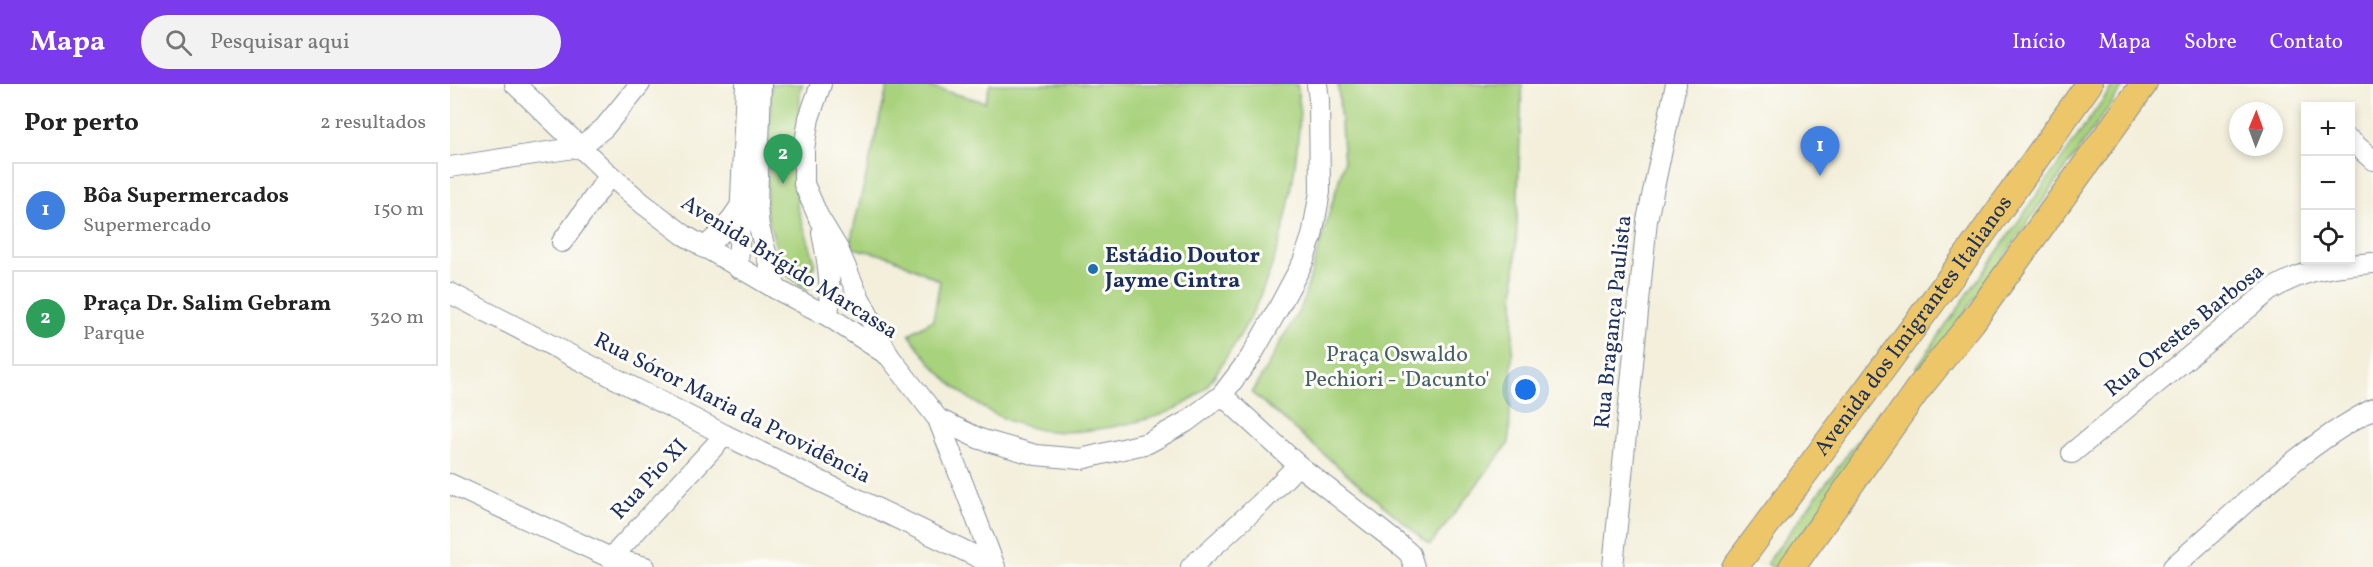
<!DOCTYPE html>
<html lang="pt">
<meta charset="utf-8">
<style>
body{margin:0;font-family:Vollkorn,serif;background:#f2f2f2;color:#222}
.controls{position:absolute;right:18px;top:18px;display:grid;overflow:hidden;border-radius:0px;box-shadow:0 3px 9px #0003}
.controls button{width:54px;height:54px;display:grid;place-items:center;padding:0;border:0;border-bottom:2px solid #e0e0e0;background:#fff;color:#222;font:30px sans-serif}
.compass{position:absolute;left:1779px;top:18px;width:54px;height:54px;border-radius:50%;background:#fff;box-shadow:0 3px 9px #0003;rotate:1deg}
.you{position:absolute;left:1076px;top:306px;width:21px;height:21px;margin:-15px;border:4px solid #fff;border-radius:50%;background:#1a73e8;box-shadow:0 0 0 9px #1a73e833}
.badge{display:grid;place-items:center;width:39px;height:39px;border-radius:50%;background:#7c3aed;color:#fff;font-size:20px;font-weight:700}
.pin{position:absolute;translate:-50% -50px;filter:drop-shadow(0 2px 3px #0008)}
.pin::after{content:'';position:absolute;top:32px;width:21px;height:18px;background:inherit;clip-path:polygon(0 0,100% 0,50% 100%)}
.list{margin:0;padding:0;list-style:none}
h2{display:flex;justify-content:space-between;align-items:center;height:78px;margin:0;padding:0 24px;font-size:26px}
h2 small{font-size:20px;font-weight:400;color:#767676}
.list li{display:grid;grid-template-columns:39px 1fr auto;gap:18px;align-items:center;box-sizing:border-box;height:96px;margin:0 12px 12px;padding:0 12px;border:2px solid #e0e0e0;border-radius:0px}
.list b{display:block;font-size:22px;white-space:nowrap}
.list p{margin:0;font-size:20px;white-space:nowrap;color:#767676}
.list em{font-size:20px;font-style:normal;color:#767676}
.icon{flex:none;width:33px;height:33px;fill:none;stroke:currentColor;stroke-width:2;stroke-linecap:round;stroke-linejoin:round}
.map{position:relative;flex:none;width:1923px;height:483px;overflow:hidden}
header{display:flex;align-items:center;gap:36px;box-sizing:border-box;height:84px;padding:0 30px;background:#7c3aed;color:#fff}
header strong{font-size:28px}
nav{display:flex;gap:33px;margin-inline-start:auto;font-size:21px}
.search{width:420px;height:54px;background:#f2f2f2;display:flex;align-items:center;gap:15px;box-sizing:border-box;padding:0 21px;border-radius:33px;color:#767676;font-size:22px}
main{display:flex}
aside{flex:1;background:#fff}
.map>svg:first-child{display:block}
</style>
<header>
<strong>Mapa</strong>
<div class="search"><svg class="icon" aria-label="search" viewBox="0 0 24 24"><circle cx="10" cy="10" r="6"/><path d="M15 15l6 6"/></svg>Pesquisar aqui</div>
<nav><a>Início</a><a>Mapa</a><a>Sobre</a><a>Contato</a></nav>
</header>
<main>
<aside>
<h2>Por perto<small>2 resultados</small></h2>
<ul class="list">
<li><span class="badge" style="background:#3f7fe0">1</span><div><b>Bôa Supermercados</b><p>Supermercado</p></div><em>150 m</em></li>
<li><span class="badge" style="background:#2e9e5b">2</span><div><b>Praça Dr. Salim Gebram</b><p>Parque</p></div><em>320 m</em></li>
</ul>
</aside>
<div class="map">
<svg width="1923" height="483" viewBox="0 0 1923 483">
<rect width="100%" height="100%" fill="#fdfcf7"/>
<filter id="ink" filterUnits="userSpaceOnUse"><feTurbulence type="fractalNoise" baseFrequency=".0167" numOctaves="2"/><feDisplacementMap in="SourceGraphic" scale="12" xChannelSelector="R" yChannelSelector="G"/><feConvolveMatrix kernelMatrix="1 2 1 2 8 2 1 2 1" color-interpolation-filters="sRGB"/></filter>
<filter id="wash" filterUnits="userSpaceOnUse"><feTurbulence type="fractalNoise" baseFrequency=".008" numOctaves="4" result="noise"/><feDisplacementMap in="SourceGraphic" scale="24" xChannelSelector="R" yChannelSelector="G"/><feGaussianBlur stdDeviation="1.35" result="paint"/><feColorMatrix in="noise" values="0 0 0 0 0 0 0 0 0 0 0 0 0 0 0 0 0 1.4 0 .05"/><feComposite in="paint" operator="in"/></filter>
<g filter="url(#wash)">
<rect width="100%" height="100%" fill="#f3efdb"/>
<!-- green -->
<g fill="#a9d27d" stroke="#62806e" stroke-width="1.5">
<path d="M321 0H353L350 6 347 122 365 178 357 206 333 188 316 127Z"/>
<path d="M438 0H469L535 18 540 0H847C852 25 849 47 846 72 838 145 817 214 775 275 769 285 762 296 754 305 734 326 704 334 677 340 649 346 615 351 587 345 532 334 488 294 459 250L483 236 490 197 441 173 399 163Z"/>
<path d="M888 0H1072L1059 359 980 461 802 309 852 221 894 79Z"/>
<path d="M1664 0H1675L1473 288 1467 283Z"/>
<path d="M1430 326 1438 332 1329 483H1321L1317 479Z"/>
</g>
</g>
<g filter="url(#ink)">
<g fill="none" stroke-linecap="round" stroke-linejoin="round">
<!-- minor casing -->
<g stroke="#878f9c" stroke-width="22">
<g id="minor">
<path d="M65 0 153 85 192 119 234 151 326 205 378 232 439 272 488 335 545 483"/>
<path d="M311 0 307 122 309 143 326 205"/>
<path d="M371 0 359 34 354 65V100L368 132 388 165 406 207 439 272"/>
<path d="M1900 56 1923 76"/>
<path d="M0 83 130 63 154 44 190 0"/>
<path d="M372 149C378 178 382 203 378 232"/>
<path d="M112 158 160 91"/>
<path d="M254 164 274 146 291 121"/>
<path d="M288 184 296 0"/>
<path d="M0 209 275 351 544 481"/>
<path d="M772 311 848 381 951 462 960 470 964 483"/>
<path d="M488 335 530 355 586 371 631 375 698 359 736 338 772 311 800 274 828 225 853 178 862 152 870 108 869 16 867 0"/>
<path d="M1622 369 1819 207C1854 185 1882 182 1923 179"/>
<path d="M0 400 161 474 195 483"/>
<path d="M161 474 275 351"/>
<path d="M741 483 810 420 848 381"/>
<path d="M1163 483 1197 136 1226 0"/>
<path d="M1723 483C1787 428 1848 364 1923 325"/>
</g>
</g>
<!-- major casing -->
<g stroke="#878f9c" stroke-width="28">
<g id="major">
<path id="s1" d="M1285 483 1518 170 1639 0"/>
<path d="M1342 483 1468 305 1522 238 1694 0"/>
</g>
</g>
<!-- minor -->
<use href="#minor" stroke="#fff" stroke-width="20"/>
<!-- major -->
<use href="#major" stroke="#ecc669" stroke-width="26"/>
</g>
</g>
<!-- markers -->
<circle fill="#1f6fb2" stroke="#fdfcf7" stroke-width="2" cx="643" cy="185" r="6"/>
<g text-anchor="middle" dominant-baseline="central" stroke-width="6" stroke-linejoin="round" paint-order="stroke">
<!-- poi labels -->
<g font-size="22" font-weight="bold" fill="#1b2f5e" stroke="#fdfcf7" text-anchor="start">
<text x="655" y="172">Estádio Doutor<tspan x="655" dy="25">Jayme Cintra</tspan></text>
</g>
<!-- street labels -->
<g font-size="22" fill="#1b2f5e" stroke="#fdfcf7">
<text transform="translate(339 184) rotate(32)">Avenida Brígido Marcassa</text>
<text transform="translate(1164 238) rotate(-84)">Rua Bragança Paulista</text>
<text stroke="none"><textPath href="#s1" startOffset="300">Avenida dos Imigrantes Italianos</textPath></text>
<text transform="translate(1735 247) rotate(-39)">Rua Orestes Barbosa</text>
<text transform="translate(282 325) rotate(27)">Rua Sóror Maria da Providência</text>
<text transform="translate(200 396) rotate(-47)">Rua Pio XI</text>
</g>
<!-- park labels -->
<g font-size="22" fill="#466067" stroke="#fdfcf7">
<text x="947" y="271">Praça Oswaldo<tspan x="947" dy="25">Pechiori - 'Dacunto'</tspan></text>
</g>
</g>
</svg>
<div class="controls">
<button>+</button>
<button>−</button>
<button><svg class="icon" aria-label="locate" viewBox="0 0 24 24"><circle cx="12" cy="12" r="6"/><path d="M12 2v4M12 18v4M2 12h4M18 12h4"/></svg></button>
</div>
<svg class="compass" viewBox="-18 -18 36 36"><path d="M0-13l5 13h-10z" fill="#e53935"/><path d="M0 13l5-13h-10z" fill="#767676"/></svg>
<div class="you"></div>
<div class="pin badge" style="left:1370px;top:92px;background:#3f7fe0">1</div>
<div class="pin badge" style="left:333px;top:100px;background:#2e9e5b">2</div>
</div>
</main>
